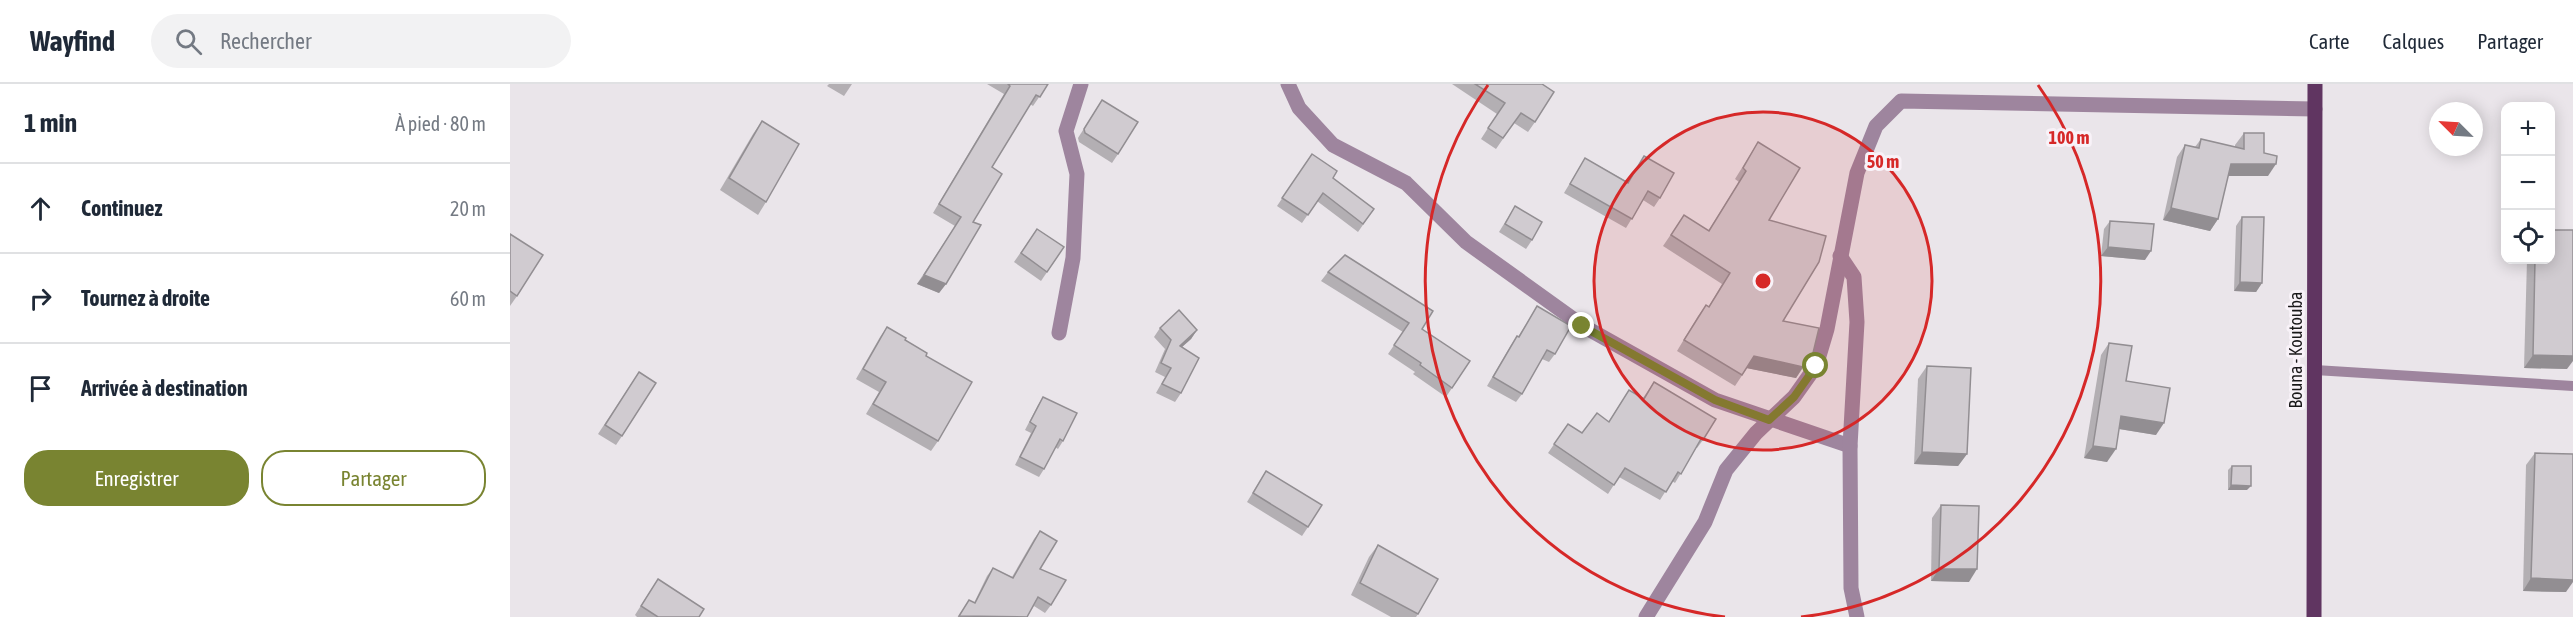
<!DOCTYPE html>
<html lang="fr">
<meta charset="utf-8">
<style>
body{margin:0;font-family:"Asap Condensed",sans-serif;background:#f2f2f3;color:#1f2937}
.controls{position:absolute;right:18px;top:18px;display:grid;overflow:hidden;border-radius:12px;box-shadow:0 3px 15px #0003}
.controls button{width:54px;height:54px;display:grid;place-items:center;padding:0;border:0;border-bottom:2px solid #e0e1e3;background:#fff;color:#1f2937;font:30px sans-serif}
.compass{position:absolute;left:1919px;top:18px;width:54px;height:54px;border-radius:50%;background:#fff;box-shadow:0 3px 15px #0003;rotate:294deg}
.stop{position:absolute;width:18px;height:18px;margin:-14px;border:4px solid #798431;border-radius:50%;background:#fff}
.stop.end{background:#798431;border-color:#fff;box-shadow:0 2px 6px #0008}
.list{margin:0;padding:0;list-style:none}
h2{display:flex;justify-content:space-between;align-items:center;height:78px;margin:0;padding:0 24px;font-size:26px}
h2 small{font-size:20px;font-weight:400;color:#747a83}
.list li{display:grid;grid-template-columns:39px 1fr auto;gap:18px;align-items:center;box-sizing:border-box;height:90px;padding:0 24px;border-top:2px solid #e0e1e3}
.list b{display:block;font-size:22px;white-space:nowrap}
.list em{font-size:20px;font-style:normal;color:#747a83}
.actions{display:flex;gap:12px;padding:18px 24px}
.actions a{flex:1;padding:14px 0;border:2px solid #798431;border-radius:24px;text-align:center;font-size:21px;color:#798431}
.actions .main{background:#798431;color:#fff}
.icon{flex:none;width:33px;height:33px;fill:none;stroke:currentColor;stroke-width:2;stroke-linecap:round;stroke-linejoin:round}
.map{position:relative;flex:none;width:2063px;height:533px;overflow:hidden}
header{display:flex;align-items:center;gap:36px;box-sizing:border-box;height:84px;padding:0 30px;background:#fff;border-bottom:2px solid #e0e1e3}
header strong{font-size:28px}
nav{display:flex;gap:33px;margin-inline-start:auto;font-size:21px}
.search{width:420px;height:54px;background:#f2f2f3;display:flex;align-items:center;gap:15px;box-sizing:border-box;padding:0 21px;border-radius:33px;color:#747a83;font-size:22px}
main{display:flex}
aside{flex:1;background:#fff}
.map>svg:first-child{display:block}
</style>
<header>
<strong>Wayfind</strong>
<div class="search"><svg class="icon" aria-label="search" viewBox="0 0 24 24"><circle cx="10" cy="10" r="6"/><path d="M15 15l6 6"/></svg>Rechercher</div>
<nav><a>Carte</a><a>Calques</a><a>Partager</a></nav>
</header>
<main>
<aside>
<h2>1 min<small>À pied · 80 m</small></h2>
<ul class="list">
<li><svg class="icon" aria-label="ahead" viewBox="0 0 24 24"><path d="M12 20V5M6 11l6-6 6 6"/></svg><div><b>Continuez</b></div><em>20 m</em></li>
<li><svg class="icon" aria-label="right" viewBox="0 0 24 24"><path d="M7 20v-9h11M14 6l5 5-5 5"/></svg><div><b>Tournez à droite</b></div><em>60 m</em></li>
<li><svg class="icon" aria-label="arrive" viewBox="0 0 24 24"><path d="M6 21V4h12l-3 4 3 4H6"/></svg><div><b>Arrivée à destination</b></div></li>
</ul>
<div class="actions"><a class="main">Enregistrer</a><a>Partager</a></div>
</aside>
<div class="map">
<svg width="2063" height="533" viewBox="0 0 2063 533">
<rect width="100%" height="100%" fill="#eae5ea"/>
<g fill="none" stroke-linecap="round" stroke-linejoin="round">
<!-- service -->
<path stroke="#9e859e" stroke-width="10" d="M1805 286 2063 302"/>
<!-- minor -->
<g stroke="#9e859e" stroke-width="15">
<path d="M778 0 789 24 823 61 896 99 956 158 1073 242 1205 316 1340 362"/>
<path d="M1330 172 1344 193 1347 238 1340 362 1341 504 1347 533"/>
<path d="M549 249 563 174 567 90 556 47 571 0"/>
<path d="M1136 533 1195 438 1216 386 1246 349 1284 313 1306 282 1317 245 1347 89 1366 42 1391 17 1805 25"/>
</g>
<!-- primary -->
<path stroke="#603561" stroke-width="15" d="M1804 533 1805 0"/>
</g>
<!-- wall -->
<g fill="#b3afb3">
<path d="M319 0H342L334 12 317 2Z"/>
<path d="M477 0H538L523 22 520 20 482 83 463 138 436 200 429 209 407 200 445 142 423 129 494 10Z"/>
<path d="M942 0H1032L1025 38 1018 48 1004 39 986 65 971 55 987 30Z"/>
<path d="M592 16 608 70 602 79 569 58 568 54Z"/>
<path d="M252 37 256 118 248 131 210 106 243 50Z"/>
<path d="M1734 49 1754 69 1758 92H1718L1708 135 1700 147 1653 136 1667 73 1675 61 1685 63 1691 55 1725 63V61Z"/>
<path d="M1248 58 1273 237 1303 269 1286 294 1237 284 1225 302 1167 267 1188 232 1196 221 1199 222 1212 200 1153 162 1174 131 1198 147 1229 98 1225 95Z"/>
<path d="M802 70 823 94 864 125 848 148 807 117 792 139 767 122Z"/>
<path d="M1134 72 1150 114 1144 123 1133 116 1116 144 1054 109 1075 74 1118 98Z"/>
<path d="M1005 122 1022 156 1016 165 989 148Z"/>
<path d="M1732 133 1752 199 1746 208 1724 207 1726 142Z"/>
<path d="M1600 137 1635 176 1591 172 1594 145Z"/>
<path d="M527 145 554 163 531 197 504 178Z"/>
<path d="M0 150 7 212 0 222Z"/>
<path d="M2017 176H2040L2057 285 2014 284Z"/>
<path d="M818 188 912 245 960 277 936 313 903 290 905 288 878 270 893 248 811 197Z"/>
<path d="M1027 222 1045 270 1039 278 1032 275 1012 310 1006 318 977 302 1001 261 1007 252 1008 253Z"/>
<path d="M377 243 416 272 428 357 421 367 356 330 369 308 346 295 370 253Z"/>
<path d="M650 244 687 246 681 255 672 263 671 309 665 318 646 309 655 293 645 288 655 265 644 253Z"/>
<path d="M1599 259 1616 297 1646 351 1609 345 1597 378 1574 374 1591 271Z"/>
<path d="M1417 282 1457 370 1448 382 1404 380 1408 295Z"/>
<path d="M123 297 112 352 106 361 88 350Z"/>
<path d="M1144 298 1193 356 1187 364H1186L1165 399 1162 397 1150 416 1109 393 1098 410 1038 369 1058 340 1072 349 1099 337 1119 306 1133 314Z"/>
<path d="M533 313 553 357 548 365 545 363 534 385 529 393 505 381 521 349 515 346 528 321Z"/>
<path d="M2025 369 2056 508 2013 507 2016 381Z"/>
<path d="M1722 382 1737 406H1718V386Z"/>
<path d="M756 387 798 443 792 452 737 418Z"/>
<path d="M1431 421 1459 498 1421 497 1422 434Z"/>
<path d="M530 447V485L541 521 535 529 524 522 517 533H448L459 516 464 519 477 492 483 484 502 493 524 455Z"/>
<path d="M868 461 908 530 906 533H881L841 511 859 473Z"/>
<path d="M142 504 189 533H127L125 531Z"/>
</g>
<!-- shaded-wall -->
<g fill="#928e92">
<path d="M1721 80H1766L1758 92H1713Z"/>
<path d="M1661 124 1708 135 1700 147 1653 136Z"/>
<path d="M1598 163 1641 167 1635 176 1591 172Z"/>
<path d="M414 191 436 200 429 209 407 200Z"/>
<path d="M1730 198 1752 199 1746 208 1724 207Z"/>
<path d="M687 246 681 255 664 270 670 262Z"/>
<path d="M2023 271 2063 272V277L2057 285 2014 284Z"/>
<path d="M1244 272 1293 283 1286 294 1236 284Z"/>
<path d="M1611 332 1654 339 1646 351 1603 344Z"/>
<path d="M1583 362 1606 365 1597 378 1574 374Z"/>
<path d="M1412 368 1457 370 1448 382 1404 380Z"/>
<path d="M1721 401 1741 402 1737 406H1718Z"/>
<path d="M1429 485H1467L1459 498 1421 497Z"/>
<path d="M2021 494 2063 496V498L2056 508 2013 507Z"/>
</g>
<!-- building -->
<g fill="#d0cbd0" stroke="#928e92" stroke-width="1.5">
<path d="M498 0H538L530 13 526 11 482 83 492 90 463 138 471 141 436 200 414 191 451 133 429 120 500 2Z"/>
<path d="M965 0H1032L1044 8 1025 38 1011 29 993 54 978 44 995 19Z"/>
<path d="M592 16 628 38 608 70 575 49 574 45Z"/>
<path d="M252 37 289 60 256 118 219 94Z"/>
<path d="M1734 49H1754V69L1767 72 1766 80H1721L1708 135 1661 124 1675 61 1689 64 1691 55 1734 65Z"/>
<path d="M1248 58 1290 84 1259 136 1316 152 1309 178 1273 237 1309 244 1303 269 1293 283 1244 272 1232 291 1174 256 1196 221 1199 223 1220 189 1161 151 1174 131 1199 147 1236 87 1233 84Z"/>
<path d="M802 70 827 87 823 94 864 125 853 140 813 109 798 131 772 114Z"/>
<path d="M1134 72 1164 89 1150 114 1138 107 1122 135 1060 100 1075 74 1118 99Z"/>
<path d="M1005 122 1032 138 1022 156 995 140Z"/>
<path d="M1732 133H1754L1752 199 1730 198Z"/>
<path d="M1600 137 1644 140 1641 167 1598 163Z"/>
<path d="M527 145 554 163 537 188 511 169Z"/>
<path d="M2040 146H2063V272L2023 271 2025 176H2040Z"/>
<path d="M0 150 33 171 7 212 0 207Z"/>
<path d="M835 171 923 227 912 245 960 277 942 304 910 281 911 279 884 261 899 239 818 188Z"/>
<path d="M1027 222 1061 242 1045 270 1037 266 1012 310 983 293 1007 252 1009 253Z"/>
<path d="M669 226 687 246 670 262 689 274 671 309 652 300 661 284 651 279 661 256 650 244Z"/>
<path d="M377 243 396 254 395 256 417 269 416 272 462 298 428 357 363 320 376 298 353 285Z"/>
<path d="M1599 259 1622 262 1616 297 1660 304 1654 339 1611 332 1606 365 1583 362Z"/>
<path d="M1417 282 1461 284 1457 370 1412 368Z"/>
<path d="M129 288 146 299 112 352 95 341Z"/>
<path d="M1144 298 1206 335 1193 356 1191 355 1171 390 1168 388 1156 408 1115 384 1104 401 1044 360 1058 340 1072 349 1087 329 1099 338 1119 306 1134 315Z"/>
<path d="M533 313 567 329 553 357 550 355 534 385 510 373 526 342 520 338Z"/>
<path d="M2025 369 2063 370V496L2021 494Z"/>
<path d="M1722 382H1741V402L1721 401Z"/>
<path d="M756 387 812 421 798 443 743 409Z"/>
<path d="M1431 421 1469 422 1467 485H1429Z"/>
<path d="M530 447 547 457 530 485 556 496 541 521 528 513 517 533 449 532 459 516 465 519 483 484 503 494Z"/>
<path d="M868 461 928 495 908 530 850 499Z"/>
<path d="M148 495 194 525 189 533H148L131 522Z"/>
</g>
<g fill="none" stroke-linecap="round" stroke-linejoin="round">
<!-- route -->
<path stroke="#798431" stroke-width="8" d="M1072 242 1205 316 1259 336 1284 313 1306 282"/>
</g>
<!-- distance rings -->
<circle cx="1253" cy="197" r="169" fill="#d62828" fill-opacity=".12"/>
<g fill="none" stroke="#d62828" stroke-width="3">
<circle cx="1253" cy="197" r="169"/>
<path d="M1215 533A338 338 0 0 1 978 1M1528 1A338 338 0 0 1 1291 533"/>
</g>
<g text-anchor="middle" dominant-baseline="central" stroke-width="6" stroke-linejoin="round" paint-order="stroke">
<!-- street labels -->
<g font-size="18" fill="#181718" stroke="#f8f2f8">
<text transform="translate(1785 266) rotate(-90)">Bouna - Koutouba</text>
</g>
</g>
<circle cx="1253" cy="197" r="9" fill="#d62828" stroke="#f8f2f8" stroke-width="3"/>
<g font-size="18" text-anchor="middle" font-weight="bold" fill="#d62828" stroke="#f8f2f8" stroke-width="6" stroke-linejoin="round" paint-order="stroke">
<text x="1559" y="60">100 m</text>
<text x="1373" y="84">50 m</text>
</g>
</svg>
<div class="controls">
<button>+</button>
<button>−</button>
<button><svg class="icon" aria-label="locate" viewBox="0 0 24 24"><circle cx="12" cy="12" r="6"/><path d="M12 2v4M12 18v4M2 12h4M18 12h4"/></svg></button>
</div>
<svg class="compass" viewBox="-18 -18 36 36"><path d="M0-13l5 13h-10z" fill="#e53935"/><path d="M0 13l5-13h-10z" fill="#747a83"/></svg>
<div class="stop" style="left:1306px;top:282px"></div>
<div class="stop end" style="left:1072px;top:242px"></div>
</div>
</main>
